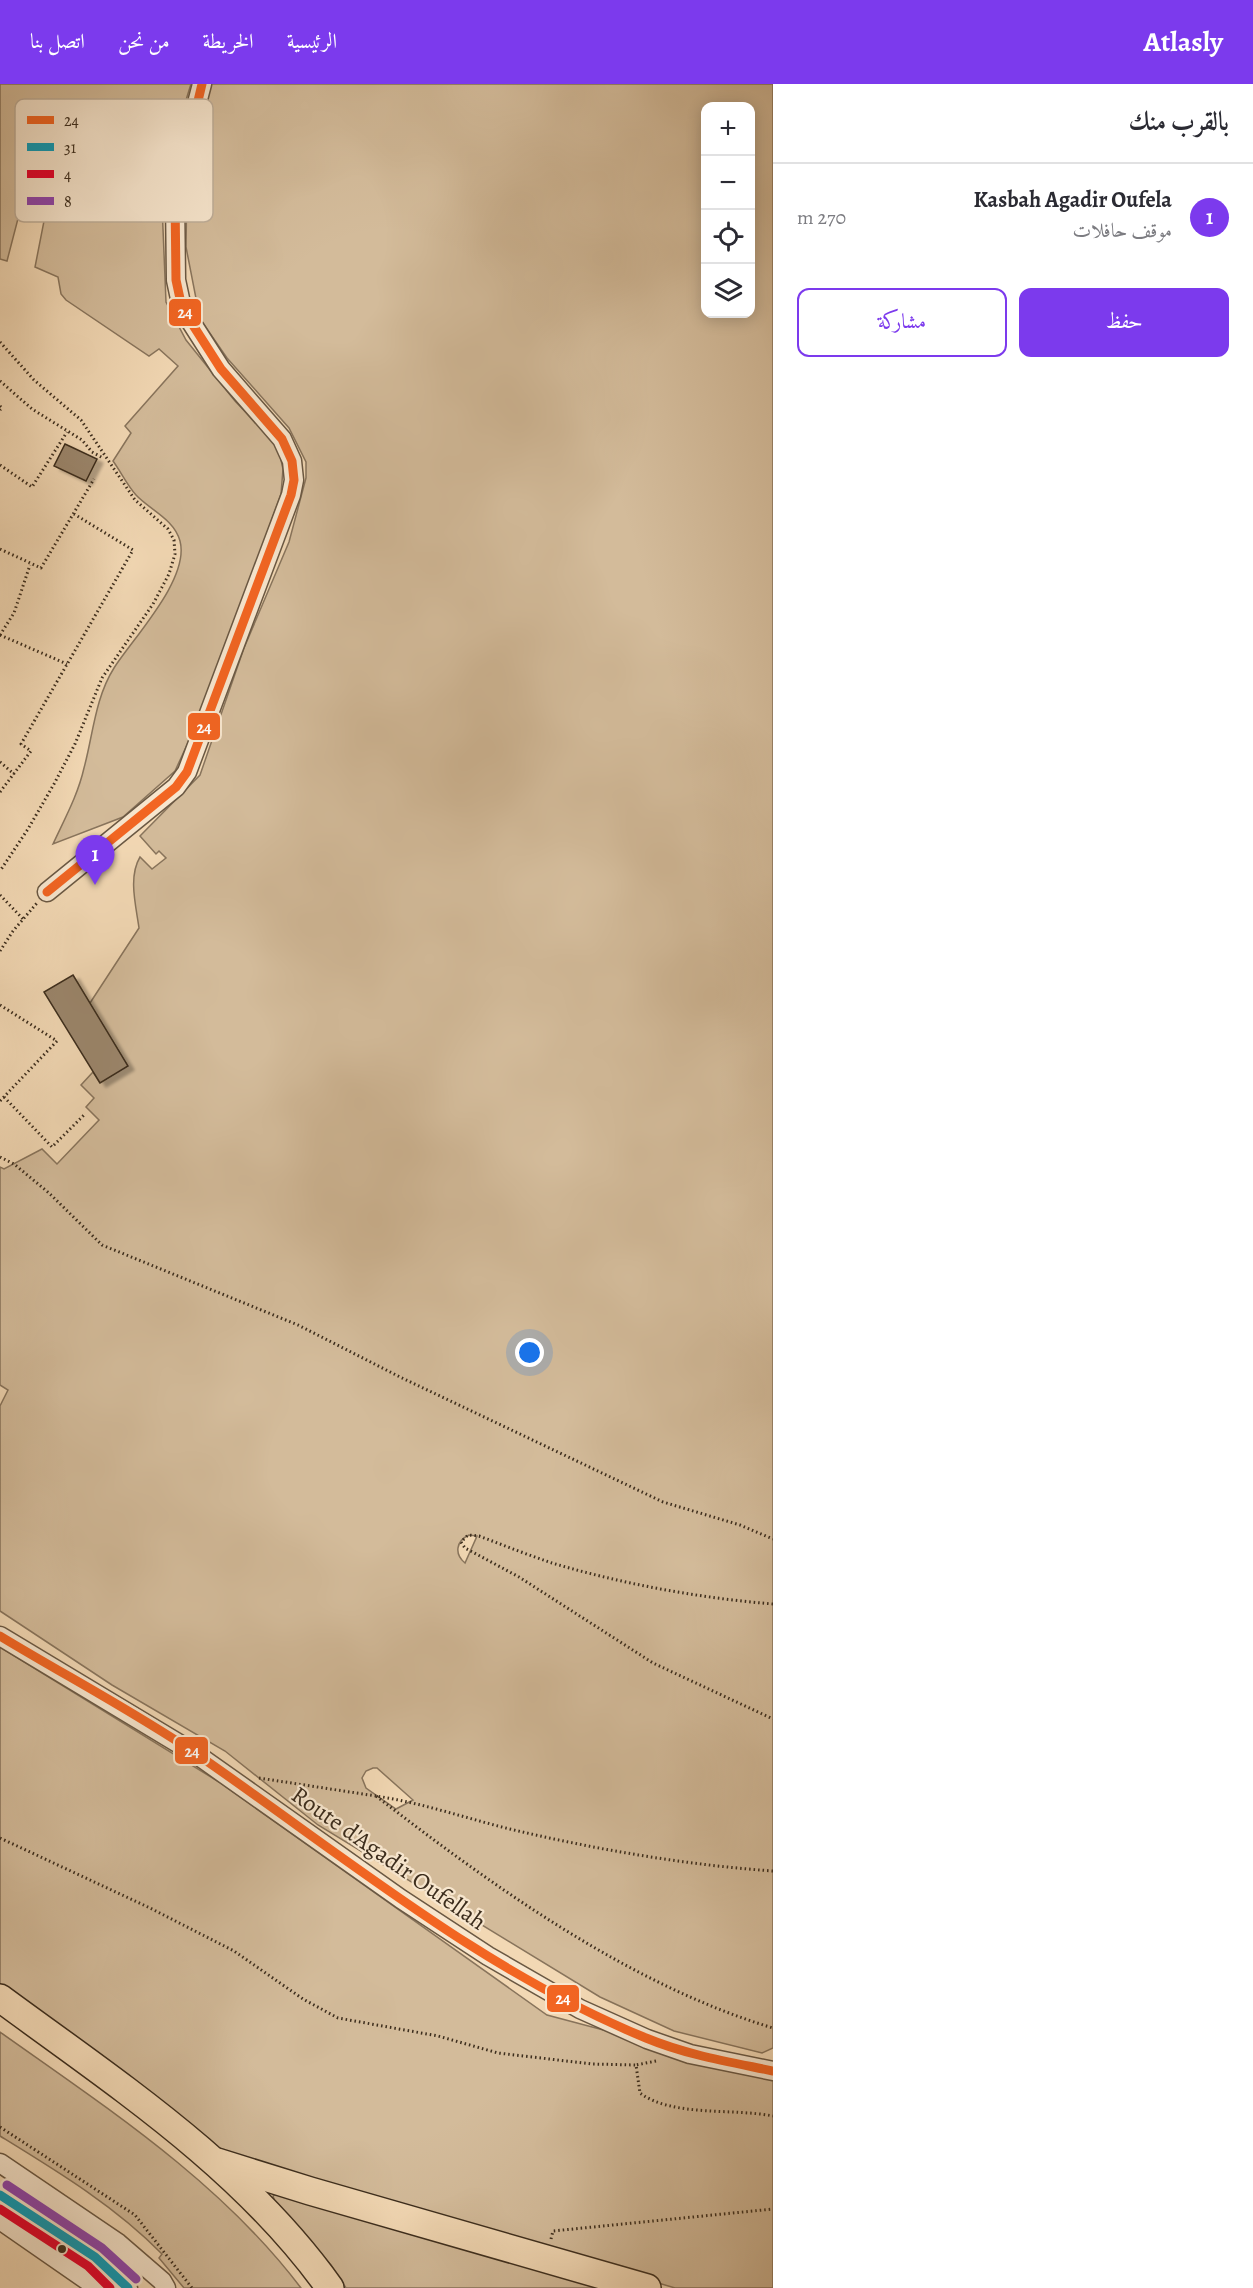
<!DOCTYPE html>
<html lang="ar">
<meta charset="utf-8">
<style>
body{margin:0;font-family:Alegreya,Amiri,serif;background:#f2f2f3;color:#2b2b33;direction:rtl}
.controls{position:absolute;right:18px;top:18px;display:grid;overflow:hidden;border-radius:12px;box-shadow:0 3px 15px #0003}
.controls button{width:54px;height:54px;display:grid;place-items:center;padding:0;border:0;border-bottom:2px solid #e1e1e2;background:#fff;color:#2b2b33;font:30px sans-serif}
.you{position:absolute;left:530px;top:1269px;width:21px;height:21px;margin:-15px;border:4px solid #fff;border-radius:50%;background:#1a73e8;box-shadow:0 0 0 9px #1a73e833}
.badge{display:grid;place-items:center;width:39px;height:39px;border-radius:50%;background:#7c3aed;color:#fff;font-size:20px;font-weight:700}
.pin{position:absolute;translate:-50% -50px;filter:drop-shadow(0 2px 3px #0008)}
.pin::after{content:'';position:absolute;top:32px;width:21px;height:18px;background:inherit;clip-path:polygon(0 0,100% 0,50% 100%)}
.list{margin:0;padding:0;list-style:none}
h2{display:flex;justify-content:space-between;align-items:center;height:78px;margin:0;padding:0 24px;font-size:26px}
h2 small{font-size:20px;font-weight:400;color:#7c7c81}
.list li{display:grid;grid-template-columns:39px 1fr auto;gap:18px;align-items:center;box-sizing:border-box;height:108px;padding:0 24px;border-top:2px solid #e1e1e2}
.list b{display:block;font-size:22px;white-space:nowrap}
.list p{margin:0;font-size:20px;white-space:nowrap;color:#7c7c81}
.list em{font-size:20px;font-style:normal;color:#7c7c81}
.actions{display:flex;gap:12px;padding:18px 24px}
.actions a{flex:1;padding:14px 0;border:2px solid #7c3aed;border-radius:12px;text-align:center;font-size:21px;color:#7c3aed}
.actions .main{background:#7c3aed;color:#fff}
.icon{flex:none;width:33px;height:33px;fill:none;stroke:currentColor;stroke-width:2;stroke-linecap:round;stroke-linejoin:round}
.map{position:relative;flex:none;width:773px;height:2204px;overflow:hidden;direction:ltr}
header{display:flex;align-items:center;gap:36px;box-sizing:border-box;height:84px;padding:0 30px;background:#7c3aed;color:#fff}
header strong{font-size:28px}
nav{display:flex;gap:33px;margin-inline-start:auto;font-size:21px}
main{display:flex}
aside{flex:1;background:#fff}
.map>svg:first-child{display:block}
</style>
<header>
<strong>Atlasly</strong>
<nav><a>الرئيسية</a><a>الخريطة</a><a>من نحن</a><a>اتصل بنا</a></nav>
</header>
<main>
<aside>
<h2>بالقرب منك<small></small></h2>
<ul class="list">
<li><span class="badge">1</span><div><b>Kasbah Agadir Oufela</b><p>موقف حافلات</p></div><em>270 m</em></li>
</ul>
<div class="actions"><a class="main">حفظ</a><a>مشاركة</a></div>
</aside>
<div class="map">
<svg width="773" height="2204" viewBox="0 0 773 2204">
<defs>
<filter id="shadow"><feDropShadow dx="6" dy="4" stdDeviation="1.5" flood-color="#0004"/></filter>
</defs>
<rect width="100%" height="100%" fill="#f2d8b4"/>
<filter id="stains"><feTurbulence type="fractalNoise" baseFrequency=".00333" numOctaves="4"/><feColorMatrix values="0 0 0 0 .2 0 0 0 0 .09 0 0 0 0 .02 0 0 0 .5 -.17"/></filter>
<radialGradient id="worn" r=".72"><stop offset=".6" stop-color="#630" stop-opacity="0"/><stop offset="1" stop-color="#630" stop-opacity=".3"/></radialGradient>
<!-- green -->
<g fill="#d3bb9a" stroke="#88745c" stroke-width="1.5" fill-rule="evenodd">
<path d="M0 0H191L161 96 166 218 186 256 235 317 278 362 283 385 281 410 205 622 175 687 123 733 53 760C64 736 78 711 84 684 93 651 95 614 114 584 133 554 190 495 180 457 174 435 150 426 136 411 127 401 121 388 113 377L131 349 125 342 178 282 159 265 149 272 66 216 61 210 58 193 35 183 45 132 21 123 7 177 0 175Z"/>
<path d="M211 0H773V1964L762 1969 674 1947 600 1913 318 1741 225 1667 112 1601 0 1527V1322L8 1306 0 1301V1083L4 1085 42 1065 57 1080 99 1036 86 1023 94 1014 81 1001 93 988 100 999 90 919 139 844C136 822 128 793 140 773L152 785 166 774 159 767 156 770 140 752 200 691 244 564 289 458 306 394V378L289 344 227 274 200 235 186 163 187 97 194 60ZM706 22H750V230H706ZM469 1451 477 1452 465 1479C454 1470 456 1457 469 1451ZM373 1684H377L413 1716 396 1725 366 1704 362 1694 366 1687Z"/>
<path d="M0 1563 219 1698 547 1931 773 1991V2204H675L218 2068 0 1905Z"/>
<path d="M0 1948C107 2024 221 2098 301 2204H184L159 2174 162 2170C115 2122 57 2087 0 2052Z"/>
<path d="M276 2110 603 2204H346L331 2181 275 2118 273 2112Z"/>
</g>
<!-- building -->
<g fill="#9b866c" stroke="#3c2d1d" stroke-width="1.5" filter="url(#shadow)">
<path d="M65 360 97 375 86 397 54 382Z"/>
<path d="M73 891 128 982 100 999 44 908Z"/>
</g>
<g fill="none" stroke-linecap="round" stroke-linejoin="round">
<!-- minor casing -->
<g stroke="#6a5843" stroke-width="21">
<g id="minor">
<path d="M47 808 176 703 187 688 291 411 294 396 292 377 282 355 221 285 182 224 176 196 175 114 180 84 202 0"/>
<path d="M0 1552 196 1670 401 1815 488 1872 580 1925 647 1955 690 1970 773 1987"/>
<path d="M0 2079 118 2159 162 2197 166 2204"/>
<path d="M0 2111 95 2173 128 2204"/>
<path d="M0 2136 98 2204"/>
</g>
</g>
<!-- highway casing -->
<g stroke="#3c2d1d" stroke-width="30">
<g id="highway">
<path d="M0 1914C118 2001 244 2083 330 2204"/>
<path d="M217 2078 310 2107 647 2204"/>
</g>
</g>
<!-- path -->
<g stroke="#3c2d1d" stroke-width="3" stroke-dasharray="1.5 3" stroke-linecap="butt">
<path d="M0 258 34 296 81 336 135 416 168 445 174 456 175 470 169 490 153 520 102 594 75 660 54 700 28 745 0 787"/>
<path d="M0 297 32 325 82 356 92 368 103 374"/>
<path d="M0 322 2 324 0 326"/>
<path d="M0 381 32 403 67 348"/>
<path d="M0 465 41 484 94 395"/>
<path d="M0 551 14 529 30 481"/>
<path d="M0 551 67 580"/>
<path d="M0 678 14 690"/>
<path d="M0 708 31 667 21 660 133 466 74 430"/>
<path d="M0 811 23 835"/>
<path d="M0 867 13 847 37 819"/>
<path d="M0 921 57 957 0 1017"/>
<path d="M4 1013 52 1063 84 1031"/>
<path d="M0 1073 14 1080 49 1109 102 1161 298 1241 400 1293 663 1418 740 1441 773 1455"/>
<path d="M773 1520C699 1514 623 1500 552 1479 528 1471 503 1461 479 1452L468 1451 461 1458 465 1464 519 1493 653 1579 773 1635"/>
<path d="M259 1694 376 1712"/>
<path d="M0 1754 150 1824 234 1867 303 1915 338 1934 438 1952 498 1969 592 1980 636 1981"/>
<path d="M773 1787C687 1781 599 1766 514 1746 468 1735 423 1719 376 1712 494 1803 630 1901 773 1944"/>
<path d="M656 1977 636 1981 640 2009C672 2033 732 2024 773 2032"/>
<path d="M0 2043 135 2131 192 2204"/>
<path d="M551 2155 553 2147 773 2125"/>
</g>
<!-- minor -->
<use href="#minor" stroke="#f7e6ce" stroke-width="18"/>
<!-- highway -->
<use href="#highway" stroke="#f2d8b4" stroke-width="27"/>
<!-- bus-1 casing -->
<g stroke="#f7e6ce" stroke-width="14">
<g id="bus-1">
<path d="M47 808 176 703 187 688 291 411 294 396 292 377 282 355 221 285 182 224 176 196 175 114 202 0"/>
<path d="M0 1552C66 1592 135 1628 198 1671 343 1771 482 1887 646 1954 687 1971 730 1978 773 1987"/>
</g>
</g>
<!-- bus-2 casing -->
<g stroke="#f7e6ce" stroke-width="14">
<path id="bus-2" d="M0 2111 95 2173 128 2204"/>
</g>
<!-- bus-3 casing -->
<g stroke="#f7e6ce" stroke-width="14">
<path id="bus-3" d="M0 2125 88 2182 110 2204"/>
</g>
<!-- bus-4 casing -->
<g stroke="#f7e6ce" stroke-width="14">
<path id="bus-4" d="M7 2101 102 2164 136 2195"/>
</g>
<!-- bus-1 -->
<use href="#bus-1" stroke="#f26522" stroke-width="9"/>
<!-- bus-2 -->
<use href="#bus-2" stroke="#069dbc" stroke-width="9"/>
<!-- bus-3 -->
<use href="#bus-3" stroke="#e4002b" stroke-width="9"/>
<!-- bus-4 -->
<use href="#bus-4" stroke="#8e44ad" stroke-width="9"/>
</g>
<!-- markers -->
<circle fill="#3c2d1d" stroke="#f7e6ce" stroke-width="2" cx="62" cy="2165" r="5"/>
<g text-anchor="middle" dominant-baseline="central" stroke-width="4.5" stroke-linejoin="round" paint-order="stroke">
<!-- street labels -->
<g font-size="24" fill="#3c2d1d" stroke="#f7e6ce">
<text transform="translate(389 1774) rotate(35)">Route d'Agadir Oufellah</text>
</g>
</g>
<!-- legend -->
<rect x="15" y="15" width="198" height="123" rx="9" fill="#f7e6ce" stroke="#bfae99" stroke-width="1.5"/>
<rect x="27" y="32" width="27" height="8" fill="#f26522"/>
<rect x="27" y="59" width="27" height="8" fill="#069dbc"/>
<rect x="27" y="86" width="27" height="8" fill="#e4002b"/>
<rect x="27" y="113" width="27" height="8" fill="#8e44ad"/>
<g font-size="16" fill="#3c2d1d">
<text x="64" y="42">24</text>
<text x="64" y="69">31</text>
<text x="64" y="96">4</text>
<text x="64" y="123">8</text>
</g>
<g stroke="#f7e6ce" stroke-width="2">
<rect x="168" y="214" width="34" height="29" rx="6" fill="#f26522"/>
<rect x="187" y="628" width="34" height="29" rx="6" fill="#f26522"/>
<rect x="174" y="1652" width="35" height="29" rx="6" fill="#f26522"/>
<rect x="546" y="1900" width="34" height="29" rx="6" fill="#f26522"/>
</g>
<g font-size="16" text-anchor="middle" font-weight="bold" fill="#fff">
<text x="185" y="234">24</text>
<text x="204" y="649">24</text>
<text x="192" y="1673">24</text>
<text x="563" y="1920">24</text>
</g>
<rect width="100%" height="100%" filter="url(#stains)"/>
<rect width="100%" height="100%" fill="url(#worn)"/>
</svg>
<div class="controls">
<button>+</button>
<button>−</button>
<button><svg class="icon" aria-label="locate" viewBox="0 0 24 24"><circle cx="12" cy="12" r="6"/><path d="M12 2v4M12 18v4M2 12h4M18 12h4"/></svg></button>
<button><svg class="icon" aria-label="layers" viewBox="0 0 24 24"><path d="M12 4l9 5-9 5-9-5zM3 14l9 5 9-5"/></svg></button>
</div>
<div class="you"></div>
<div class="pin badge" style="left:95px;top:801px">1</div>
</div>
</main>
